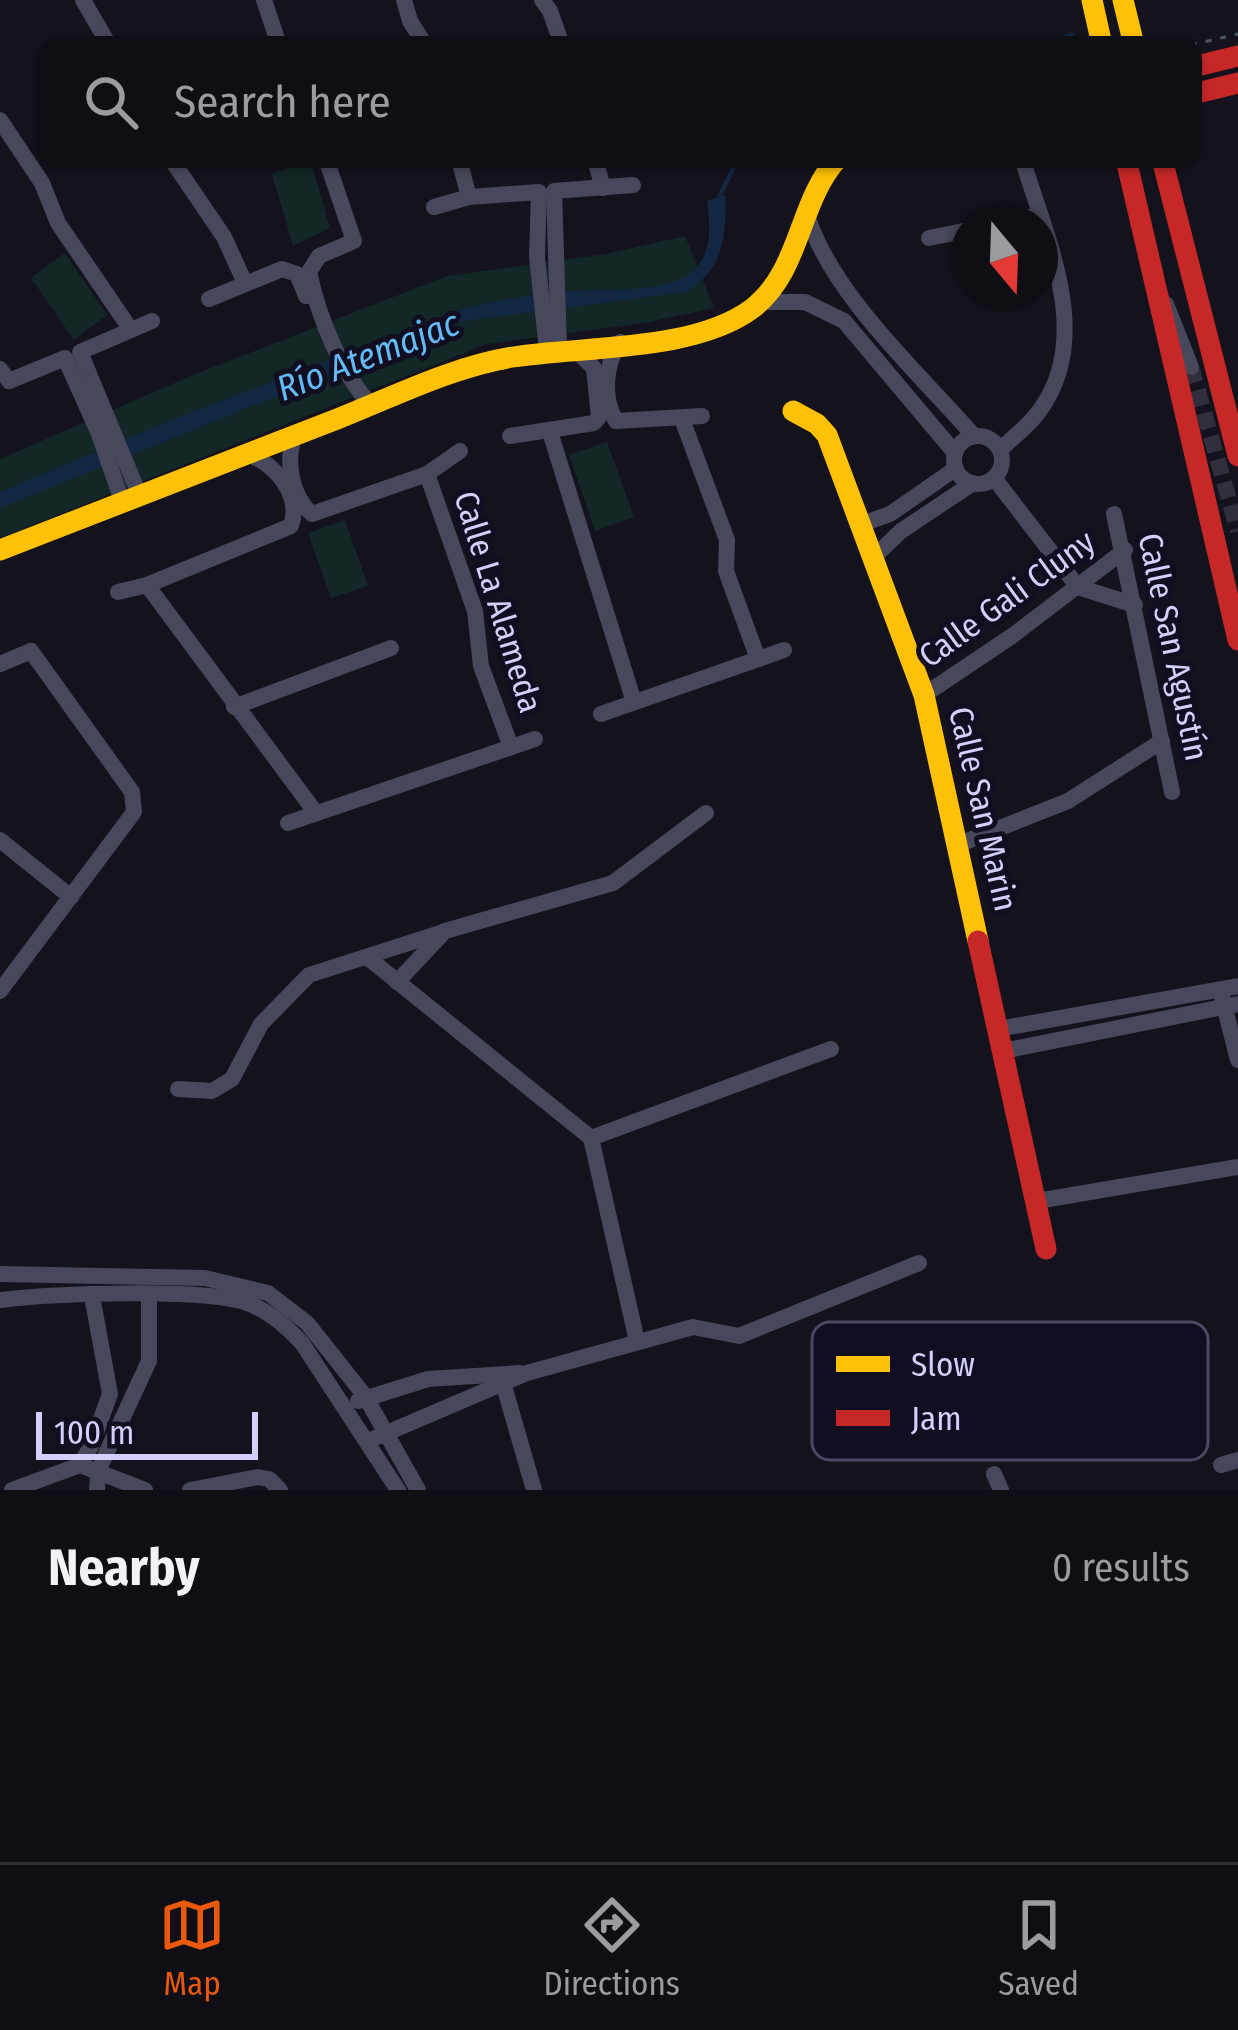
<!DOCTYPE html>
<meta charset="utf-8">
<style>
body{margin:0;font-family:"Fira Sans Condensed",sans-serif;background:#1d1c22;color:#f1f3f6}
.compass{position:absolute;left:950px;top:204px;width:108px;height:108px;border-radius:50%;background:#0f0e15;box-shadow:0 3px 9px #0004;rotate:161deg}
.scale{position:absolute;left:36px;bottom:30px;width:222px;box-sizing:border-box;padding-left:12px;border:6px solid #d3d0fc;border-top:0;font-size:33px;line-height:42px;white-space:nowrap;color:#d3d0fc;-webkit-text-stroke:9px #100e20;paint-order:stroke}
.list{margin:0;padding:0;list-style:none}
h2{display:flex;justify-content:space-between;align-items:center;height:156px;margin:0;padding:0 48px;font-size:51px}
h2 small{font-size:39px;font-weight:400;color:#9b9ca0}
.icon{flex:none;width:66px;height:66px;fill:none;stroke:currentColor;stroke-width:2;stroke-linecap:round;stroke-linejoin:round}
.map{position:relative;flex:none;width:1238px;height:1490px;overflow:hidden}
.search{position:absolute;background:#0f0e15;box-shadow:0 3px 9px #0004;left:36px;right:36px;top:36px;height:132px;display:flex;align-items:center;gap:30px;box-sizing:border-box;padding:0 42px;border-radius:24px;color:#9b9ca0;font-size:45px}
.sheet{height:372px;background:#0f0e15}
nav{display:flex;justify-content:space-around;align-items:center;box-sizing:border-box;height:168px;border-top:3px solid #2f2e34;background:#0f0e15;font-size:33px;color:#9b9ca0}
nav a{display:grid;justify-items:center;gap:6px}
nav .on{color:#ea580c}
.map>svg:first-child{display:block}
</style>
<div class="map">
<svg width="1238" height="1490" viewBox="0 0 1238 1490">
<rect width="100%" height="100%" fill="#14121c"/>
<!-- green -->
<g fill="#122726">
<path d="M310 159 330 228 293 246 272 174Z"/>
<path d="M685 236 714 308 644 323 487 344 0 538V459L188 377 447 276 606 254Z"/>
<path d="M65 253 107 315 74 340 31 278Z"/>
<path d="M607 442 634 517 595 531 569 455Z"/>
<path d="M345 520 368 586 331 598 308 533Z"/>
</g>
<!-- water -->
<path fill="#112742" d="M726 195C725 238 725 268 686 292L463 321 0 508V492L182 416 459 310C493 301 527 295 562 292 594 289 668 294 692 272 713 253 710 226 707 201Z"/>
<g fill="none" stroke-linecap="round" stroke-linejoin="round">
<!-- stream -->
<g stroke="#112742" stroke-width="4.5">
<path d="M1038 45 1072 35"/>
<path d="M719 197 738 159"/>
</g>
<!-- street-tunnel -->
<path stroke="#312e3e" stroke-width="16" stroke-dasharray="16 8" stroke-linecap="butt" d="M1191 367 1238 531"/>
<!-- path -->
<path stroke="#4a5863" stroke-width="3" stroke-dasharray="6 9" stroke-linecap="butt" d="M1191 45 1238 34"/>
<!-- street -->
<g stroke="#48485c" stroke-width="16">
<path d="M83 0 109 45"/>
<path d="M264 0 279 45"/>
<path d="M404 0 410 21 425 45"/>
<path d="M542 0 550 11 562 45"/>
<path d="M0 120 42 183 58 223 131 330"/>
<path d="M171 159 224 237 245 283"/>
<path d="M326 159 354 241 319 256 309 272C318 315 341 374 372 406"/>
<path d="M459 159 469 197"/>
<path d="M595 159 603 188"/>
<path d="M434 207 469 197 539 192 537 257 547 350"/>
<path d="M808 218C834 297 920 374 974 436"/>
<path d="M1005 222 1039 215"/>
<path d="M929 238 968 230"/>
<path d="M209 299 282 269 297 274 306 296"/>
<path d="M762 302H805L844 321 955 453"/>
<path d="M1166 304 1191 367"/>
<path d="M620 342C605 364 602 398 616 421L702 416"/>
<path d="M559 348 554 191 633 185"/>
<path d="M0 369 9 381 65 358 99 434 122 501"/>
<path d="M682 419 727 540 726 571 758 659"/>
<path d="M550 432 634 702"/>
<path d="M295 434C285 460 291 496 312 514L427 474 460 451"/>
<path d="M510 436 594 423 599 417 594 368 573 348"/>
<circle cx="978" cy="460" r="24"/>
<path d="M1000 450C1013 437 1030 425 1040 410 1094 336 1046 238 1023 161"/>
<path d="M427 474 475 611 481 666 511 747"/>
<path d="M994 478 1078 587 1135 605"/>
<path d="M139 494 80 352 152 321"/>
<path d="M1114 514 1172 792"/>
<path d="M862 524 890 514 955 469"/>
<path d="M875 556 901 531 973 483"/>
<path d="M147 585 316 813"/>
<path d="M118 592 147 585 291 526C302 494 274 462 244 453"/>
<path d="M0 664 31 651 132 792 134 812 0 991"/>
<path d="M924 695 1012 636 1125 550"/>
<path d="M234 707 391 648"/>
<path d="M601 714 784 650"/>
<path d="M288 823 535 739"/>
<path d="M0 840 71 897"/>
<path d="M957 845 1068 801 1162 741"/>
<path d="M367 957 591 1138 637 1341"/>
<path d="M397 982 445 931 613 883 706 813"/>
<path d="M1222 997 1238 1060"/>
<path d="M998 1029 1238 986"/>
<path d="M1003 1051 1238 1004"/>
<path d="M178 1089 212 1091 232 1079 261 1024 309 975 443 932"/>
<path d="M591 1138 831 1049"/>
<path d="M1037 1201 1238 1167"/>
<path d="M0 1274 205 1278 268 1293 307 1323 365 1396 418 1490"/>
<path d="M0 1300C49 1294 207 1287 250 1304 270 1312 288 1328 302 1343L398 1490"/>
<path d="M502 1379 534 1490"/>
<path d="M358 1401 428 1379 520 1373"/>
<path d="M368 1441 527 1373 693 1327 739 1336 919 1263"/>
<path d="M80 1465 91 1446 110 1394 92 1296"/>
<path d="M1221 1465 1238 1460"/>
<path d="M994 1474 1001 1490"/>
<path d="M12 1490 80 1465 145 1490"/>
<path d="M97 1490 98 1471 149 1361V1296"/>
<path d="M190 1490 258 1477 269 1479 280 1490"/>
</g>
<!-- slow -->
<g stroke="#ffc107" stroke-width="21">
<path d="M1092 0 1102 45"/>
<path d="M1123 0 1134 45"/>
<path d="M793 411 817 424 827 435 924 695 978 941"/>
<path d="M0 550C111 507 222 464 332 421 391 398 451 367 513 357 583 346 695 352 753 308 801 270 798 203 837 159"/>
</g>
<!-- jam -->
<g stroke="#c62828" stroke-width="21">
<path d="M1193 67 1238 56"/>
<path d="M1193 94 1238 83"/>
<path d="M1126 159 1238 640"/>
<path d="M1162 159 1238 456"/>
<path d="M978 941 1046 1249"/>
</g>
</g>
<g text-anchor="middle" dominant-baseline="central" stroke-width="10" stroke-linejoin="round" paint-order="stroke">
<!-- street labels -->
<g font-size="33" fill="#d3d0fc" stroke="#100e20">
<text transform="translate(1007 599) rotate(-36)">Calle Gali Cluny</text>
<text transform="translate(498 602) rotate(73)">Calle La Alameda</text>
<text transform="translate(1173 647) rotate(78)">Calle San Agustín</text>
<text transform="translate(983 809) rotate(77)">Calle San Marin</text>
</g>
<!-- water labels -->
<g font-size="36" font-style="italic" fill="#64baf6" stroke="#100e20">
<text transform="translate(368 356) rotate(-21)">Río Atemajac</text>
</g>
</g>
<!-- legend -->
<rect x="812" y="1322" width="396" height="138" rx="18" fill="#100e20" stroke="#4a4862" stroke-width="3"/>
<rect x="836" y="1356" width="54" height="16" fill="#ffc107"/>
<rect x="836" y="1410" width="54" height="16" fill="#c62828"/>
<g font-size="33" fill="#d3d0fc">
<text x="911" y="1376">Slow</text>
<text x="911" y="1430">Jam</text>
</g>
</svg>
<svg class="compass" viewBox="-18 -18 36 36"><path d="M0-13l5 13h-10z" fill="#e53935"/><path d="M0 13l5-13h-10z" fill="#9b9ca0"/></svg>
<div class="scale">100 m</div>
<div class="search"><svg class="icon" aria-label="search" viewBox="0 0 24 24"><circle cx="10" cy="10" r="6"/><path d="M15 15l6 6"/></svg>Search here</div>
</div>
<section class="sheet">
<h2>Nearby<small>0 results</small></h2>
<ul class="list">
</ul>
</section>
<nav>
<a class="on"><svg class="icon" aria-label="map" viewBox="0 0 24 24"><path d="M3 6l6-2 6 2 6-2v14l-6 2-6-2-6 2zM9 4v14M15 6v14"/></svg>Map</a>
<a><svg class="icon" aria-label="directions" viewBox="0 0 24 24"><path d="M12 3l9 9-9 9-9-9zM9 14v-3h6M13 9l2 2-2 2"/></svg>Directions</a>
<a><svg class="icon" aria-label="saved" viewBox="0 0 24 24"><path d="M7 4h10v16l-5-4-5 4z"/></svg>Saved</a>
</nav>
